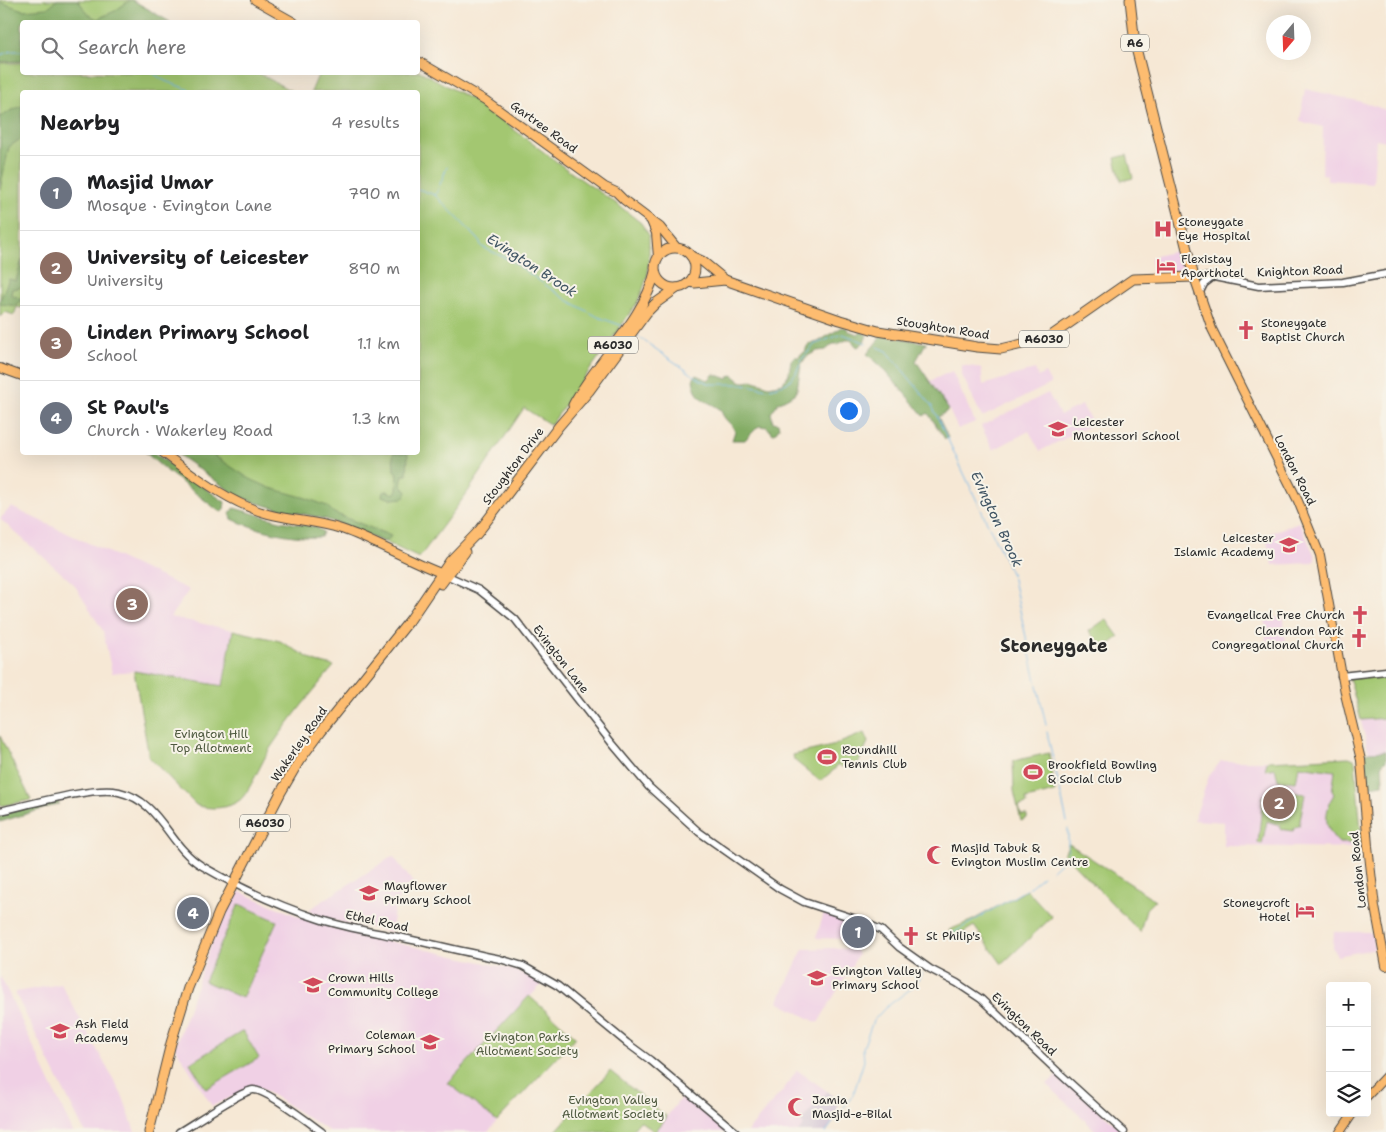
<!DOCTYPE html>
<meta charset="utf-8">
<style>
body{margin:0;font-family:"Shantell Sans",sans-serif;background:#f2f2f2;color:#202124}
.controls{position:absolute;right:15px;bottom:15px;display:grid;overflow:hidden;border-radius:5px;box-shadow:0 5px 20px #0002}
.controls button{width:45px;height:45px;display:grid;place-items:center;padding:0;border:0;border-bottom:1px solid #e0e0e0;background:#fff;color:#202124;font:25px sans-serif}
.compass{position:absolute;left:1266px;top:15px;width:45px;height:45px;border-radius:50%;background:#fff;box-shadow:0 5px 20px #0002;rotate:199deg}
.you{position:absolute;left:848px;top:410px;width:18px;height:18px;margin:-12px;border:4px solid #fff;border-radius:50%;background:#1a73e8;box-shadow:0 0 0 8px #1a73e833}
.badge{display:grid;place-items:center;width:32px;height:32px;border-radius:50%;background:#d1495b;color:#fff;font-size:16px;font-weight:700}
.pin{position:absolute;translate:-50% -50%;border:2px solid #fff;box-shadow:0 1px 5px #0006}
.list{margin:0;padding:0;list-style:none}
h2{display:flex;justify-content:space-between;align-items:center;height:65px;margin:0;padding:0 20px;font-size:21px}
h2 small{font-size:16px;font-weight:400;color:#757577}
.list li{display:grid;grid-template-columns:32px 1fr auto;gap:15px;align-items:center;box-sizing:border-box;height:75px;padding:0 20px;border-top:1px solid #e0e0e0}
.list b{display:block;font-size:19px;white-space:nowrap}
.list p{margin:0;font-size:16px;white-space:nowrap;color:#757577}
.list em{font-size:16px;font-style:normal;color:#757577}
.icon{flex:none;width:28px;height:28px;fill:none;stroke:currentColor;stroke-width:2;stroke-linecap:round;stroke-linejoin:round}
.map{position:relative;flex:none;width:1386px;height:1132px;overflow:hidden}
.search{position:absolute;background:#fff;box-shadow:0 5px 20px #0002;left:20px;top:20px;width:400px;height:55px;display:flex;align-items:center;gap:12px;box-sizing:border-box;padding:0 18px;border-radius:5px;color:#757577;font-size:19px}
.panel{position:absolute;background:#fff;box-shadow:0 5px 20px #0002;left:20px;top:90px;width:400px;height:365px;border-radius:5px}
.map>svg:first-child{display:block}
</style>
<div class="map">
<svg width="1386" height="1132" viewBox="0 0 1386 1132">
<rect width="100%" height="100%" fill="#f7f3e8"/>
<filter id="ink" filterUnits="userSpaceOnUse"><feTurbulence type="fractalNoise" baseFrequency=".02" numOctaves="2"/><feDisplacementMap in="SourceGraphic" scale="10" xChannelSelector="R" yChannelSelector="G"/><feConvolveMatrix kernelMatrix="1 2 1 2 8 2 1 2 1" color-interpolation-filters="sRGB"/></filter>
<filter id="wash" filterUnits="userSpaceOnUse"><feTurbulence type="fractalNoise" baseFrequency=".0096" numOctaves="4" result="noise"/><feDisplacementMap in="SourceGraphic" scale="20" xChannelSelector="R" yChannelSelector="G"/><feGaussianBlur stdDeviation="1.12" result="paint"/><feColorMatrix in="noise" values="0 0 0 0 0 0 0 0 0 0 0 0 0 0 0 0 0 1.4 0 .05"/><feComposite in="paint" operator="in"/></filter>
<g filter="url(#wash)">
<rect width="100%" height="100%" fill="#f6e8d5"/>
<!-- built -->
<g fill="#f0d0e5">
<path d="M1305 89 1362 102 1386 110V141L1376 139 1373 183 1327 180V175L1322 174 1323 127 1302 122 1300 120Z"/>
<path d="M1181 250 1187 267 1185 272 1152 275 1151 257Z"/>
<path d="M962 365 981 368 983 385 1035 369 1038 377 1045 373 1051 384 982 417 962 375Z"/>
<path d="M952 371 975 422 958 429 949 410 930 381Z"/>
<path d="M1048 393 1060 415 1082 405 1093 424 1040 451 1029 431 993 450 981 426Z"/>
<path d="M11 507 189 590 170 617 233 630 223 686 134 671 112 673 103 631 74 584 0 519Z"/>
<path d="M1299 522 1315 556V560L1312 563 1273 565 1265 535Z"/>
<path d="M1284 617 1285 641 1266 642 1265 618Z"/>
<path d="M1386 674V751L1369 752 1349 677Z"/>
<path d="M1349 757 1354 759 1355 761 1362 848 1224 846V822L1194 820 1209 776 1221 761H1269Z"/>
<path d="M393 856 414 884 408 888 399 898 394 910 391 932 347 924 318 916 310 911V909Z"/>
<path d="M238 891 300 917 344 931 512 969 543 983 448 1083 497 1121 488 1132H330L272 1095 262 1089 254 1087 212 1106 175 1047 212 942Z"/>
<path d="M824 913 848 922 843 939 816 938Z"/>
<path d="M1334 932H1369L1373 935 1375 949 1337 956 1333 947Z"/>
<path d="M834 948 856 950 858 955 818 1023 778 1002 803 949Z"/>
<path d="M0 976 9 994 73 1132H0Z"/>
<path d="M61 984 123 1097 135 1132H86L83 1129 16 995V992Z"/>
<path d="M797 1070 827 1091 801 1122 804 1125 798 1132H747L784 1089Z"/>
<path d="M1059 1074 1124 1132H1097L1047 1084Z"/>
<path d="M683 1095 728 1132H655Z"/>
</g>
<!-- industrial -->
<path fill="#cebed2" d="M827 1091 837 1099 838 1114 826 1132H798L804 1125 801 1122Z"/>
<!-- green -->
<g fill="#a3c771" stroke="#67794e">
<path d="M0 0H132L150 10 147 22H22V61L0 62Z"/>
<path d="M0 63H22V72L258 73 293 92H22V308L17 307 14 315 5 312 0 317Z"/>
<path d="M418 70 480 104 569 171 617 204 641 223 649 235V254L648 273 643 289 637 303 551 425 524 408 467 493 419 558C389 544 358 528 326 519 295 511 265 508 236 495L176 453 418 452V92H311L319 73 418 72Z"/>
<path d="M1127 155 1133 178 1121 181 1115 158Z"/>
<path d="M1106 619 1119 637 1103 649 1089 631Z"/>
<path d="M233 630 280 641 316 662 334 666C312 692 290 719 271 747 263 759 249 793 240 800 228 809 210 810 196 805L149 757 134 671 223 686Z"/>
<path d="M1386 674V718L1361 720 1349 677Z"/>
<path d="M864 733 868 742 858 764 841 767 838 764 834 770 820 781 794 760 793 755 832 746Z"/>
<path d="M0 736 31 800 0 806Z"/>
<path d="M1049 753 1055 792 1026 799 1027 804 1019 806 1021 815H1027V818L1021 821 1014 791 1013 761Z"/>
<path d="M1349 757 1354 759 1355 761 1362 843H1339C1323 828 1324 812 1334 794L1332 791 1335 771 1299 766 1296 782 1278 780 1275 768 1265 770 1267 762 1269 761Z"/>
<path d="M1283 791 1305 794 1299 826 1295 827 1293 831 1280 829V825L1267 821 1262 844 1258 843 1263 797 1264 795 1269 812 1276 811 1273 796 1282 793Z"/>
<path d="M1069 844 1155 900 1146 909 1140 932 1064 854Z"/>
<path d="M1027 890 1052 917 1002 964 974 926 953 939 949 930 973 920Z"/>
<path d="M239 904 277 921 242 998 204 981Z"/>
<path d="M529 996 576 1037 497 1121 448 1083Z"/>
<path d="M243 1031 259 1058 206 1089 190 1063Z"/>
<path d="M610 1071 667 1117 655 1132 640 1121 631 1132H555Z"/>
</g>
<!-- forest -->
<g fill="#82ac63" stroke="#566c47">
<path d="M57 0H78L88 14 97 19 115 11 130 0H132L170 22H22V61L0 62V2L23 10 47 8Z"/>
<path d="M22 106V138L9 147 0 189V117L14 109Z"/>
<path d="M22 259V287L12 289 11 295 22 299 17 306 0 304V300L9 279 16 281Z"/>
<path d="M842 327 847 328 849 331 858 334 861 332 867 335C866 340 862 346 857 347L851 340H846L838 344H833L826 350 817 351 806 357 801 365 797 389 795 394 778 403 771 413 773 422 778 423 779 427 777 431 773 434 767 427 759 426 745 440H732L735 431C731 422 723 420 721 410 705 398 698 404 693 380L696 375 708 380 714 374 728 379 729 376 733 375C741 382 742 384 752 380L769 386 783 383 789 373 791 360 795 357H799L801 354 805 352 807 346 810 344 818 342Z"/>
<path d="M882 335 926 343 916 361 949 410 938 417 948 437 945 439 928 413 924 416 881 366 867 354Z"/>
<path d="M146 453H154L225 502 224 509 222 512 216 509 162 467Z"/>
<path d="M176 453H210L250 479 270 488 306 498 327 506 334 513 391 536 387 541 383 542C364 534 345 525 325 519 295 511 265 508 236 495Z"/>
<path d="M393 453H408L407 475H403L401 485 407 492 404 498 392 499 382 496 383 492 387 491 394 494 397 490 398 476 394 470Z"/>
<path d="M234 508 280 521 316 527 323 532 321 537C295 539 255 530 232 519L230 513Z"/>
<path d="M1386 751V760L1382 764 1383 784 1369 786 1364 754 1369 752Z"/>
<path d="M57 799 59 804 0 822V812Z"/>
</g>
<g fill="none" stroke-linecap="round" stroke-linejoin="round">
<!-- stream -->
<g stroke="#74b7e9" stroke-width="1">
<path d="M0 55 12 51H22"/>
<path d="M151 72 165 81 195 92"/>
<path d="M418 189 435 195 479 240 482 247 510 260 567 300 598 317 623 326"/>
<path d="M436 194 447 167"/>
<path d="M637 336 699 379 711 384H743L767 389 787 383 796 373 802 359 815 344 843 334 866 343"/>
<path d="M878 347 887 351 932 406 1012 575 1046 725"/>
<path d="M1047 732 1067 822"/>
<path d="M1052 870 1068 855V829"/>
<path d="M950 935 1027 889 1043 876"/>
<path d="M826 1132 853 1095 864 1061 863 1048 873 1021 885 1008 913 987 922 973"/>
</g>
</g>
</g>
<g filter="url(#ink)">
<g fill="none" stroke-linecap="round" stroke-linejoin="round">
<!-- minor casing -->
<g stroke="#494744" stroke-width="9">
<g id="minor">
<path d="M1194 277H1214L1259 286 1343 282 1386 274"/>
<path d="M1199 294 1204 284 1213 277"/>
<path d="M446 575 479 590 515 619 611 742 649 787 699 832 780 889 804 902 859 920 881 930 899 947 930 969 957 983 981 999 1057 1071 1124 1132"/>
<path d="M1341 676 1386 671"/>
<path d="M0 811C28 805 93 786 119 792 162 802 167 845 202 866 238 887 279 906 319 919 343 927 368 931 393 936 429 943 464 952 500 959L523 966 558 986 627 1043 650 1060 736 1132"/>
<path d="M179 1132C193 1124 241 1091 253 1090 266 1089 310 1123 322 1132"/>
</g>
</g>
<!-- major casing -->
<g stroke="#494744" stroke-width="10">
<g id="major">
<path d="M255 0 294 22"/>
<path d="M418 61 485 100 605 187 616 192 624 200 660 227 677 248"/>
<path d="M651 221 656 233 658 257"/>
<path d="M1194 277 1212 329 1298 501 1320 555 1346 698 1361 760 1368 846 1375 907 1386 966"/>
<path d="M0 368 22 376"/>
<path d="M162 452C195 476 229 503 268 514 294 521 321 521 347 531 379 543 409 561 441 573"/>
<path d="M1367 1096 1386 1076"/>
<path d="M1340 1132 1353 1113"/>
</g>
</g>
<!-- highway casing -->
<g stroke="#494744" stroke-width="11">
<g id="highway">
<circle cx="675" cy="268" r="20"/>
<path d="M691 256 702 261 725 280 840 320 878 331 977 347 1001 349 1048 338 1133 279 1194 277 1135 44 1130 0"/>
<path d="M690 282 695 283 725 280"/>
<path d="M573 405C596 361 644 320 655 272"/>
<path d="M476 535 559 426 589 391 647 312 656 303 677 288"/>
<path d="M441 584 465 552"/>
<path d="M149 1132 171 1043 188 988 219 912 281 792 299 761 321 731 410 620 450 561 479 531"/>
</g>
</g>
<!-- minor -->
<use href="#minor" stroke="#fff" stroke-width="6"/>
<!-- major -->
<use href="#major" stroke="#fdbc70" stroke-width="8"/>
<!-- highway -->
<use href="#highway" stroke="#fdbc70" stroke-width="9"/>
</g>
</g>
<!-- icons -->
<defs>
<g id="hospital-bare" transform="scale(1.5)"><path d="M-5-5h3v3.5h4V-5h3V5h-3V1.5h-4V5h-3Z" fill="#d1495b" stroke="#f7f3e8" stroke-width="2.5" paint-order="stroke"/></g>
<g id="hotel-bare" transform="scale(1.5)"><path d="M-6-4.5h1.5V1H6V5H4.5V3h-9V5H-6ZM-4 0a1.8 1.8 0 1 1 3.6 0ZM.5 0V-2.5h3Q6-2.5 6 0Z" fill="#d1495b" stroke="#f7f3e8" stroke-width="2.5" paint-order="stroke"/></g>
<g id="church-bare" transform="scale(1.5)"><path d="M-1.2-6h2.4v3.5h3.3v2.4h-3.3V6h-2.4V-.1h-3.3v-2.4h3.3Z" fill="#d1495b" stroke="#f7f3e8" stroke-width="2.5" paint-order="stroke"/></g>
<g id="school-bare" transform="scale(1.5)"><path d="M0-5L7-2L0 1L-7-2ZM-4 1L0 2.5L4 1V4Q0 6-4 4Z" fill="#d1495b" stroke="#f7f3e8" stroke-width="2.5" paint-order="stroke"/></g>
<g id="stadium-bare" transform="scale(1.5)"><path d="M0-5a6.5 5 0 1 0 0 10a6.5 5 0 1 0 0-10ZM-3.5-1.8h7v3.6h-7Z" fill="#d1495b" stroke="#f7f3e8" stroke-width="2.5" paint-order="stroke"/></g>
<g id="mosque-bare" transform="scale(1.5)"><path d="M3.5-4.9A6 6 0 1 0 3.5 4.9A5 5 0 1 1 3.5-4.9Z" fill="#d1495b" stroke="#f7f3e8" stroke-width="2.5" paint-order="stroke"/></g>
</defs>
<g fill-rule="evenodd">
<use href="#hospital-bare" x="1163" y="229"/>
<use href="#hotel-bare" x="1166" y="266"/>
<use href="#church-bare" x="1246" y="330"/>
<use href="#school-bare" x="1058" y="429"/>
<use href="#school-bare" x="1289" y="545"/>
<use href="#church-bare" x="1360" y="615"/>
<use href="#church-bare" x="1359" y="638"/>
<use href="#stadium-bare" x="827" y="757"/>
<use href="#stadium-bare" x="1033" y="772"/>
<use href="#mosque-bare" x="936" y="855"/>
<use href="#school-bare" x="369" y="893"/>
<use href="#hotel-bare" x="1305" y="910"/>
<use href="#church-bare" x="911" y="936"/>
<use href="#school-bare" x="817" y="978"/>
<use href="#school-bare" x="313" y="985"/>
<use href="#school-bare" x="60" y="1031"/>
<use href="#school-bare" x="430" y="1042"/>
<use href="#mosque-bare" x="797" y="1107"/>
</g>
<g text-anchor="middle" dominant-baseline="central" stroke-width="4" stroke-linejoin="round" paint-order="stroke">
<!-- shield labels -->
<g fill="#f7f3e8" stroke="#686764" stroke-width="1">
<rect x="1121" y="34.5" width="28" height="17" rx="4"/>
<rect x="1019" y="330.5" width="50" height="17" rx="4"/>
<rect x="588" y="336.5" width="50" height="17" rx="4"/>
<rect x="240" y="814.5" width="50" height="17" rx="4"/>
</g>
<g font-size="11" font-weight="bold" fill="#2b2b2b">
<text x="1135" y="43">A6</text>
<text x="1044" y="339">A6030</text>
<text x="613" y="345">A6030</text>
<text x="265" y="823">A6030</text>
</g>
<!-- street labels -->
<g font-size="12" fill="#2b2b2b" stroke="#f7f3e8">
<text transform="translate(544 127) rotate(36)">Gartree Road</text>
<text transform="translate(1300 271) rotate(-2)">Knighton Road</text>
<text transform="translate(943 328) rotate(9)">Stoughton Road</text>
<text transform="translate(513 466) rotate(-53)">Stoughton Drive</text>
<text transform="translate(1295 470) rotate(63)">London Road</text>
<text transform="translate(561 659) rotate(52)">Evington Lane</text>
<text transform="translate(299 744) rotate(-55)">Wakerley Road</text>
<text transform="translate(1358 870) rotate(-96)">London Road</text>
<text transform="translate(377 921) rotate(12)">Ethel Road</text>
<text transform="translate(1024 1024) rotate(44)">Evington Road</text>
</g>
<!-- poi labels -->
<g font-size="12" fill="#2b2b2b" stroke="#f7f3e8" text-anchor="start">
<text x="1178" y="222">Stoneygate<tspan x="1178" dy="14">Eye Hospital</tspan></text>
<text x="1181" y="259">Flexistay<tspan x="1181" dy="14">Aparthotel</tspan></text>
<text x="1261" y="323">Stoneygate<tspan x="1261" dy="14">Baptist Church</tspan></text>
<text x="1073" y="422">Leicester<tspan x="1073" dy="14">Montessori School</tspan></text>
<text x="1274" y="538" text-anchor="end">Leicester<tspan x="1274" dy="14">Islamic Academy</tspan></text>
<text x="1345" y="615" text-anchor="end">Evangelical Free Church</text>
<text x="1344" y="631" text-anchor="end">Clarendon Park<tspan x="1344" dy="14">Congregational Church</tspan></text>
<text x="842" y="750">Roundhill<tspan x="842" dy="14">Tennis Club</tspan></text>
<text x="1048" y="765">Brookfield Bowling<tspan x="1048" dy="14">&amp; Social Club</tspan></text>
<text x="951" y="848">Masjid Tabuk &amp;<tspan x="951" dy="14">Evington Muslim Centre</tspan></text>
<text x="384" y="886">Mayflower<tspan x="384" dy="14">Primary School</tspan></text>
<text x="1290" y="903" text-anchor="end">Stoneycroft<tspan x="1290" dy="14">Hotel</tspan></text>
<text x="926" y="936">St Philip's</text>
<text x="832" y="971">Evington Valley<tspan x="832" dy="14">Primary School</tspan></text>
<text x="328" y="978">Crown Hills<tspan x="328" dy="14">Community College</tspan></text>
<text x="75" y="1024">Ash Field<tspan x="75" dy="14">Academy</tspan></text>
<text x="415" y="1035" text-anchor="end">Coleman<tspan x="415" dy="14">Primary School</tspan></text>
<text x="812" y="1100">Jamia<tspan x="812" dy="14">Masjid-e-Bilal</tspan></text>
</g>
<!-- park labels -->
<g font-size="12" fill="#4f5a40" stroke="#f7f3e8">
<text x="211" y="734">Evington Hill<tspan x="211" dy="14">Top Allotment</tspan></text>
<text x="527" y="1037">Evington Parks<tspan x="527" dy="14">Allotment Society</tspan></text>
<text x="613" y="1100">Evington Valley<tspan x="613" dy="14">Allotment Society</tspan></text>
</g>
<!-- water labels -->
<g font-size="14" font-style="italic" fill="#415564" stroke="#f7f3e8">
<text transform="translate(532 265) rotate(33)">Evington Brook</text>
<text transform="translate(997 519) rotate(65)">Evington Brook</text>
</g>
<!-- district labels -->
<g font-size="18" font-weight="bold" fill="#2b2b2b" stroke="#f7f3e8">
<text x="1054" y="646">Stoneygate</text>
</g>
</g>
</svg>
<div class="controls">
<button>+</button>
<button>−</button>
<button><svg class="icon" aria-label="layers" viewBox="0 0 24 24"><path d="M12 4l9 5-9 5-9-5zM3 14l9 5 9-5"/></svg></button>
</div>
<svg class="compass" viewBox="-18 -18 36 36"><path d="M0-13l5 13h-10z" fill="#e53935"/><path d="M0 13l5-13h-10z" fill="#757577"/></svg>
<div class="you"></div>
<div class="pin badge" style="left:858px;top:932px;background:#6b7280">1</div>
<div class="pin badge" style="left:1279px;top:803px;background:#8d6e63">2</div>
<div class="pin badge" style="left:132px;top:604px;background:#8d6e63">3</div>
<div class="pin badge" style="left:193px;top:913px;background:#6b7280">4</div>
<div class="search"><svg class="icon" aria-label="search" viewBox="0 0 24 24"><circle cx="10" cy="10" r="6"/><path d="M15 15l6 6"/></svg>Search here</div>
<section class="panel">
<h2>Nearby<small>4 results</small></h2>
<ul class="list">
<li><span class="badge" style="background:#6b7280">1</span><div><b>Masjid Umar</b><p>Mosque · Evington Lane</p></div><em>790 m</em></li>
<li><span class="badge" style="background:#8d6e63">2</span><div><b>University of Leicester</b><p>University</p></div><em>890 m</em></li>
<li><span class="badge" style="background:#8d6e63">3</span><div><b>Linden Primary School</b><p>School</p></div><em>1.1 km</em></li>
<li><span class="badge" style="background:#6b7280">4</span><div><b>St Paul's</b><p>Church · Wakerley Road</p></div><em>1.3 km</em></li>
</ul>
</section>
</div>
